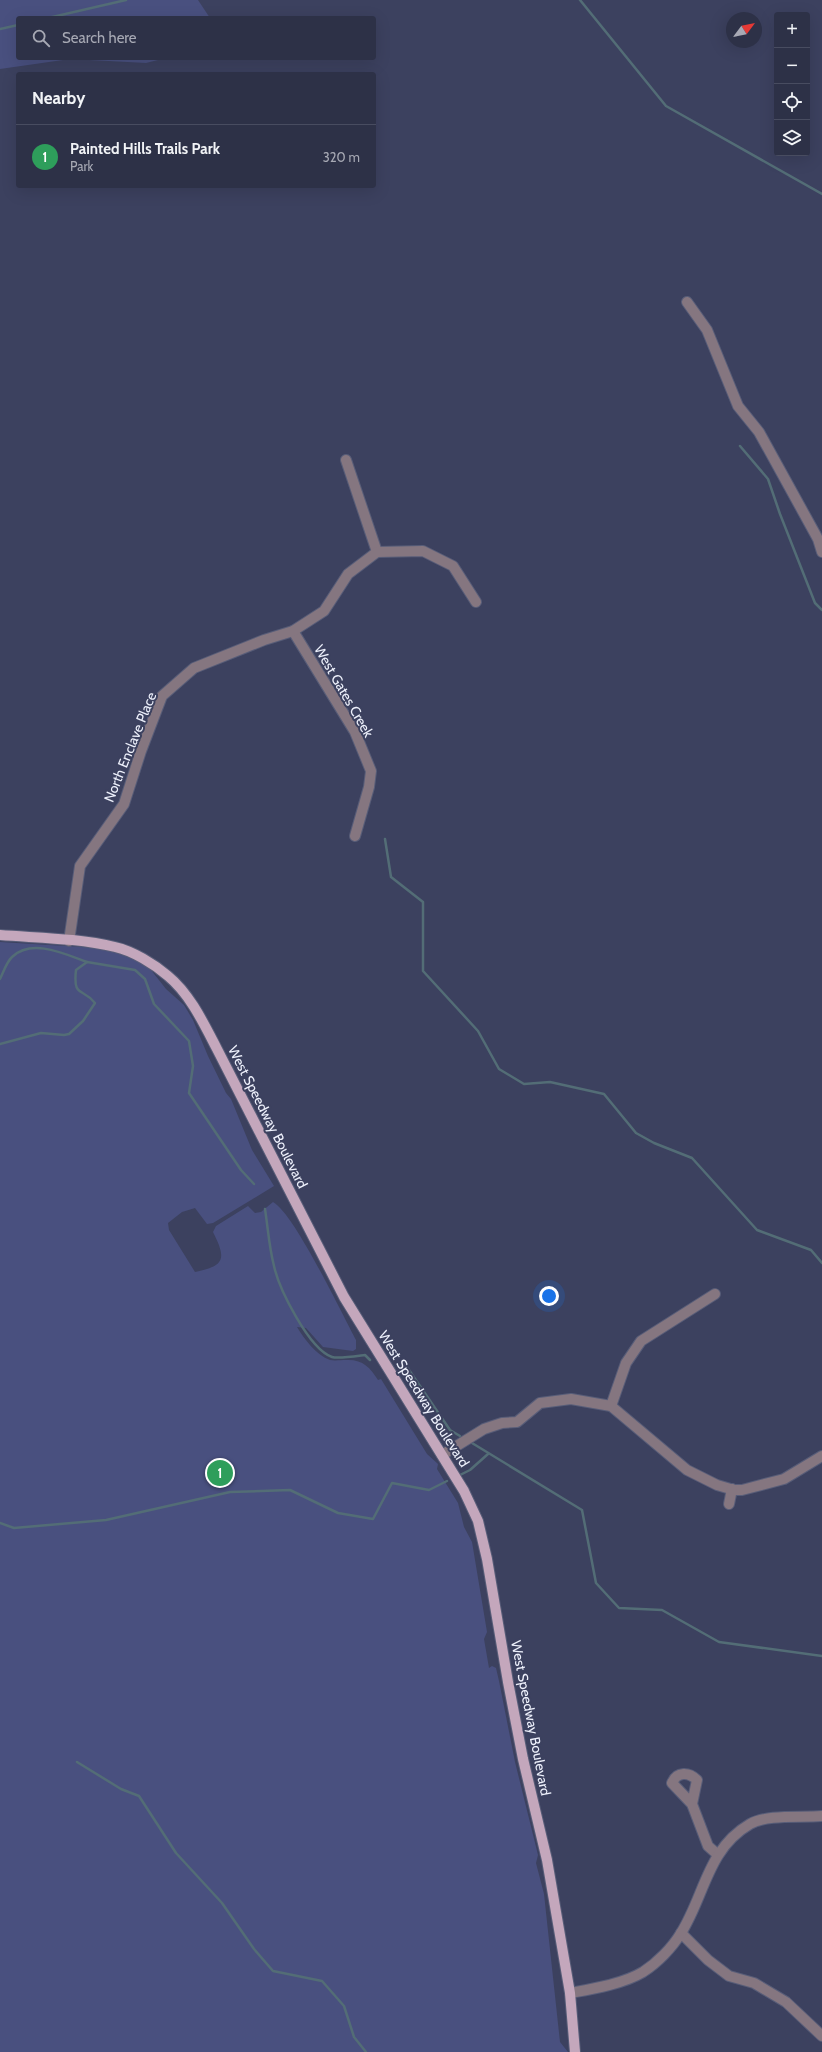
<!DOCTYPE html>
<meta charset="utf-8">
<style>
body{margin:0;font-family:Cabin,sans-serif;background:#393d52;color:#f1f3f6}
.controls{position:absolute;right:12px;top:12px;display:grid;overflow:hidden;border-radius:4px;box-shadow:0 4px 16px #0002}
.controls button{width:36px;height:36px;display:grid;place-items:center;padding:0;border:0;border-bottom:1px solid #484c60;background:#2d3147;color:#f1f3f6;font:20px sans-serif}
.compass{position:absolute;left:726px;top:12px;width:36px;height:36px;border-radius:50%;background:#2d3147;box-shadow:0 4px 16px #0002;rotate:58deg}
.you{position:absolute;left:549px;top:1296px;width:14px;height:14px;margin:-10px;border:3px solid #fff;border-radius:50%;background:#1a73e8;box-shadow:0 0 0 6px #1a73e833}
.badge{display:grid;place-items:center;width:26px;height:26px;border-radius:50%;background:#90b9f0;color:#fff;font-size:13px;font-weight:700}
.pin{position:absolute;translate:-50% -50%;border:2px solid #fff;box-shadow:0 1px 4px #0006}
.list{margin:0;padding:0;list-style:none}
h2{display:flex;justify-content:space-between;align-items:center;height:52px;margin:0;padding:0 16px;font-size:17px}
h2 small{font-size:13px;font-weight:400;color:#a7a9b4}
.list li{display:grid;grid-template-columns:26px 1fr auto;gap:12px;align-items:center;box-sizing:border-box;height:64px;padding:0 16px;border-top:1px solid #484c60}
.list b{display:block;font-size:15px;white-space:nowrap}
.list p{margin:0;font-size:13px;white-space:nowrap;color:#a7a9b4}
.list em{font-size:13px;font-style:normal;color:#a7a9b4}
.icon{flex:none;width:22px;height:22px;fill:none;stroke:currentColor;stroke-width:2;stroke-linecap:round;stroke-linejoin:round}
.map{position:relative;flex:none;width:822px;height:2052px;overflow:hidden}
.search{position:absolute;background:#2d3147;box-shadow:0 4px 16px #0002;left:16px;top:16px;width:360px;height:44px;display:flex;align-items:center;gap:10px;box-sizing:border-box;padding:0 14px;border-radius:4px;color:#a7a9b4;font-size:15px}
.panel{position:absolute;background:#2d3147;box-shadow:0 4px 16px #0002;left:16px;top:72px;width:360px;height:116px;border-radius:4px}
.map>svg:first-child{display:block}
</style>
<div class="map">
<svg width="822" height="2052" viewBox="0 0 822 2052">
<rect width="100%" height="100%" fill="#3c415f"/>
<!-- green -->
<g fill="#49507f">
<path d="M0 0H198L210 18H18V58H166L146 63 70 59 0 69Z"/>
<path d="M0 942 99 948 131 957 142 963 151 970 166 989 184 1005 193 1020 208 1056 226 1093 231 1099 252 1150 274 1186 213 1223 207 1224 195 1208 182 1212 168 1223 169 1230 195 1272C226 1266 226 1258 213 1232L216 1226 248 1206 255 1213 261 1212 273 1202C294 1213 342 1314 356 1340V1349L353 1351 323 1347 306 1328 297 1327C305 1340 316 1355 330 1360 335 1361 341 1360 346 1360 362 1359 370 1367 378 1380L381 1379 427 1454 438 1464 437 1469 458 1503 464 1527 472 1542 487 1632 484 1639 489 1668 492 1666 496 1668 499 1681 515 1762 538 1855 536 1863 544 1894 560 2042 568 2052H0Z"/>
</g>
<g fill="none" stroke-linecap="round" stroke-linejoin="round">
<!-- stream -->
<g stroke="#536d76" stroke-width="2.5">
<path d="M580 0 666 106 822 194"/>
<path d="M48 18 126 0"/>
<path d="M0 29 18 25"/>
<path d="M740 446 768 479 780 514 815 603 822 610"/>
<path d="M385 839 391 877 423 902V971L478 1031 499 1069 524 1084 550 1082 604 1094 636 1133 654 1143 692 1158 757 1230 811 1250 822 1263"/>
<path d="M0 979C4 971 6 963 12 957 32 938 65 954 87 962"/>
<path d="M0 1044 41 1033 64 1035 69 1034 83 1021 95 1003C82 987 73 998 76 970L87 962 135 970 145 979 154 1004 189 1041 193 1066 189 1093 241 1170 254 1184"/>
<path d="M265 1209C268 1228 269 1247 274 1266 279 1289 309 1349 332 1357 338 1359 357 1356 365 1355L370 1360"/>
<path d="M398 1364 407 1367 450 1430 460 1436"/>
<path d="M472 1443 582 1510 596 1583 619 1608 662 1610 719 1642 822 1656"/>
<path d="M460 1475 470 1470 488 1454"/>
<path d="M0 1523 14 1528 106 1520 230 1492 290 1490 338 1513 373 1519 392 1483 429 1490 447 1481"/>
<path d="M77 1762 121 1789 139 1796 176 1853 222 1903 254 1949 273 1971 322 1981 344 2006 354 2037 366 2052"/>
</g>
<!-- minor casing -->
<g stroke="#585d78" stroke-width="12">
<g id="minor">
<path d="M687 302 707 330 738 406 759 432 818 539 822 552"/>
<path d="M346 460 377 552"/>
<path d="M293 631 355 732 371 771 369 787 355 836"/>
<path d="M69 941 80 866 124 804 141 751 162 696 194 668 264 640 293 631 324 611 348 574 377 552 423 551 453 566 476 602"/>
<path d="M611 1406 626 1363 641 1341 715 1294"/>
<path d="M442 1455 484 1429 502 1423 517 1422 540 1403 571 1399 611 1406 687 1470 717 1485 734 1490H742L784 1479 822 1456"/>
<path d="M729 1504 732 1489"/>
<path d="M692 1804 672 1783C677 1771 689 1772 697 1780L692 1804 708 1846 717 1854"/>
<path d="M681 1933 708 1960 729 1976 754 1983 786 2002 822 2036"/>
<path d="M570 1993C592 1989 623 1984 643 1972 657 1963 672 1948 681 1933 705 1895 707 1849 750 1824 768 1814 801 1818 822 1816"/>
</g>
</g>
<!-- major casing -->
<g stroke="#585d78" stroke-width="12">
<path id="major" d="M0 935C38 938 78 938 115 947 133 951 154 964 168 976 190 994 204 1024 217 1049L344 1297 464 1491 478 1521 487 1559 508 1682 523 1759 547 1860 570 1993 575 2052"/>
</g>
<!-- minor -->
<use href="#minor" stroke="#857680" stroke-width="10"/>
<!-- major -->
<use href="#major" stroke="#c4a7bc" stroke-width="10"/>
</g>
<g text-anchor="middle" dominant-baseline="central" stroke-width="4" stroke-linejoin="round" paint-order="stroke">
<!-- street labels -->
<g font-size="14" fill="#eef1fc" stroke="#3c415f">
<text transform="translate(344 691) rotate(60)">West Gates Creek</text>
<text transform="translate(130 747) rotate(-68)">North Enclave Place</text>
<text transform="translate(268 1117) rotate(63)">West Speedway Boulevard</text>
<text transform="translate(424 1399) rotate(58)">West Speedway Boulevard</text>
<text transform="translate(531 1718) rotate(79)">West Speedway Boulevard</text>
</g>
</g>
</svg>
<div class="controls">
<button>+</button>
<button>−</button>
<button><svg class="icon" aria-label="locate" viewBox="0 0 24 24"><circle cx="12" cy="12" r="6"/><path d="M12 2v4M12 18v4M2 12h4M18 12h4"/></svg></button>
<button><svg class="icon" aria-label="layers" viewBox="0 0 24 24"><path d="M12 4l9 5-9 5-9-5zM3 14l9 5 9-5"/></svg></button>
</div>
<svg class="compass" viewBox="-18 -18 36 36"><path d="M0-13l5 13h-10z" fill="#e53935"/><path d="M0 13l5-13h-10z" fill="#a7a9b4"/></svg>
<div class="you"></div>
<div class="pin badge" style="left:220px;top:1473px;background:#2e9e5b">1</div>
<div class="search"><svg class="icon" aria-label="search" viewBox="0 0 24 24"><circle cx="10" cy="10" r="6"/><path d="M15 15l6 6"/></svg>Search here</div>
<section class="panel">
<h2>Nearby<small></small></h2>
<ul class="list">
<li><span class="badge" style="background:#2e9e5b">1</span><div><b>Painted Hills Trails Park</b><p>Park</p></div><em>320 m</em></li>
</ul>
</section>
</div>
